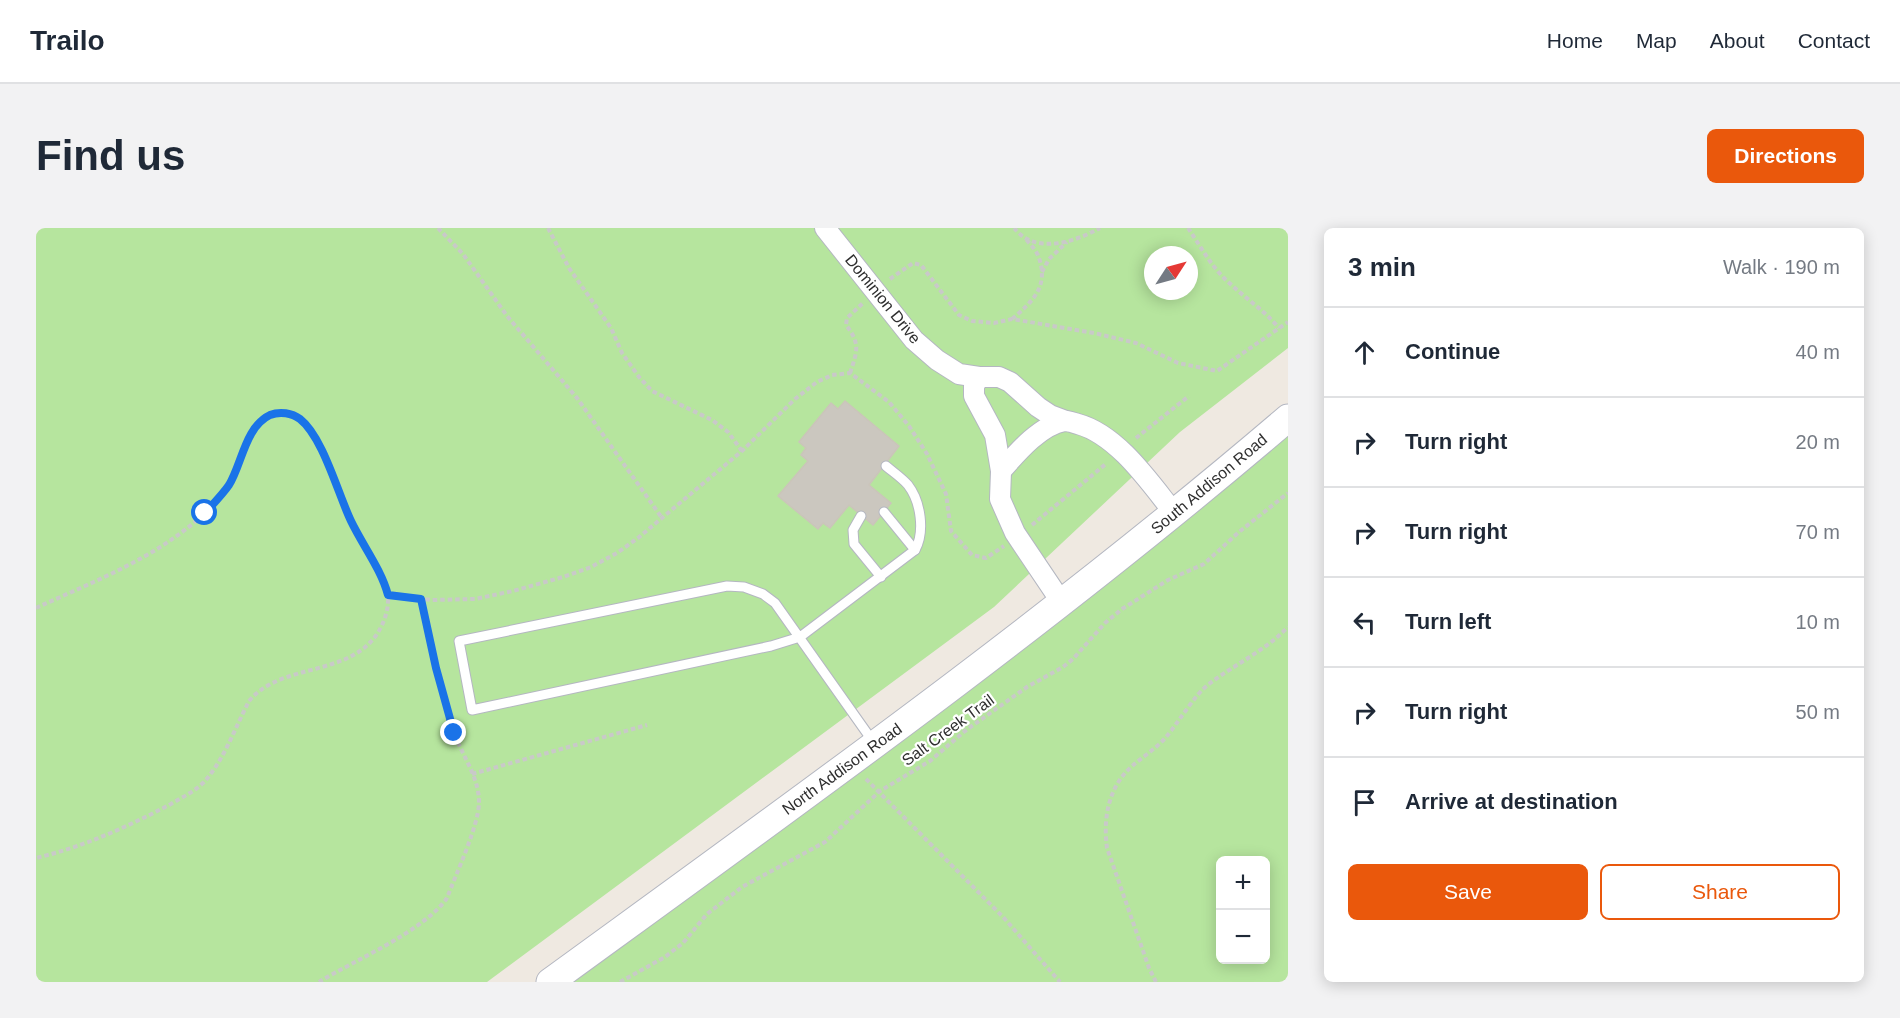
<!DOCTYPE html>
<meta charset="utf-8">
<style>
body{margin:0;font-family:Arial,sans-serif;background:#f2f2f3;color:#1f2937}
.controls{position:absolute;right:18px;bottom:18px;display:grid;overflow:hidden;border-radius:9px;box-shadow:0 3px 15px #0003}
.controls button{width:54px;height:54px;display:grid;place-items:center;padding:0;border:0;border-bottom:2px solid #e0e1e3;background:#fff;color:#1f2937;font:30px sans-serif}
.compass{position:absolute;left:1108px;top:18px;width:54px;height:54px;border-radius:50%;background:#fff;box-shadow:0 3px 15px #0003;rotate:54deg}
.stop{position:absolute;width:18px;height:18px;margin:-14px;border:4px solid #1a73e8;border-radius:50%;background:#fff}
.stop.end{background:#1a73e8;border-color:#fff;box-shadow:0 2px 6px #0008}
.list{margin:0;padding:0;list-style:none}
h2{display:flex;justify-content:space-between;align-items:center;height:78px;margin:0;padding:0 24px;font-size:26px}
h2 small{font-size:20px;font-weight:400;color:#747a83}
.list li{display:grid;grid-template-columns:39px 1fr auto;gap:18px;align-items:center;box-sizing:border-box;height:90px;padding:0 24px;border-top:2px solid #e0e1e3}
.list b{display:block;font-size:22px;white-space:nowrap}
.list em{font-size:20px;font-style:normal;color:#747a83}
.actions{display:flex;gap:12px;padding:18px 24px}
.actions a{flex:1;padding:14px 0;border:2px solid #ea580c;border-radius:9px;text-align:center;font-size:21px;color:#ea580c}
.actions .main{background:#ea580c;color:#fff}
.icon{flex:none;width:33px;height:33px;fill:none;stroke:currentColor;stroke-width:2;stroke-linecap:round;stroke-linejoin:round}
.map{position:relative;flex:none;width:1252px;height:754px;overflow:hidden;border-radius:9px}
header{display:flex;align-items:center;gap:36px;box-sizing:border-box;height:84px;padding:0 30px;background:#fff;border-bottom:2px solid #e0e1e3}
header strong{font-size:28px}
nav{display:flex;gap:33px;margin-inline-start:auto;font-size:21px}
.intro{display:flex;align-items:center;justify-content:space-between;box-sizing:border-box;height:144px;padding:0 36px}
h1{margin:0;font-size:42px}
.button{padding:15px 27px;border-radius:9px;background:#ea580c;color:#fff;font-size:21px;font-weight:700}
main{display:flex;gap:36px;padding:0 36px}
aside{flex:1;background:#fff;border-radius:9px;box-shadow:0 3px 15px #0003}
.map>svg:first-child{display:block}
</style>
<header>
<strong>Trailo</strong>
<nav><a>Home</a><a>Map</a><a>About</a><a>Contact</a></nav>
</header>
<div class="intro"><h1>Find us</h1><a class="button">Directions</a></div>
<main>
<div class="map">
<svg width="1252" height="754" viewBox="0 0 1252 754">
<rect width="100%" height="100%" fill="#efe9e1"/>
<!-- green -->
<g fill="#b6e59e" fill-rule="evenodd">
<path d="M0 0H1252V120L1144 204 958 379 451 754H0ZM1117 27H1153V63H1117Z"/>
<path d="M1252 193V754H528ZM1184 632H1230V732H1184Z"/>
</g>
<!-- building -->
<path fill="#cbc7bf" stroke="#cbc5ba" stroke-width="1.5" d="M809 173 863 218 833 257 855 275 837 297 813 277 794 300 787 295 782 301 742 268 772 233 765 227 770 220 763 214 795 175 802 181Z"/>
<g fill="none" stroke-linecap="round" stroke-linejoin="round">
<!-- lane casing -->
<g stroke="#b4b7c1" stroke-width="11">
<g id="lane">
<path d="M848 284 879 322"/>
<path d="M825 288 817 302 818 316 845 349"/>
<path d="M838 515 739 375 727 366 708 359 691 358 423 413 436 482 735 418 764 409 879 322C889 304 885 274 872 257 866 250 857 244 850 238"/>
</g>
</g>
<!-- street casing -->
<g stroke="#b4b7c1" stroke-width="22">
<g id="street">
<path d="M789 0 878 112 901 132 923 146 943 149H963L974 154 1002 179 1014 187 1030 193"/>
<path d="M943 149 938 158V168L959 207 965 243 964 271 979 305 1026 375"/>
<path d="M965 243C980 226 1004 197 1029 193 1033 193 1038 195 1042 196 1082 207 1114 255 1139 286"/>
</g>
</g>
<!-- secondary casing -->
<g stroke="#b4b7c1" stroke-width="29">
<path id="secondary" d="M514 754C764 572 1016 392 1252 190"/>
</g>
<!-- path -->
<g stroke="#c9c9c9" stroke-width="4" stroke-dasharray="4.5 3" stroke-linecap="butt">
<path d="M402 0 427 26 471 88 541 170 626 290"/>
<path d="M512 0 533 40 575 100 586 125 603 149 616 163 676 192 692 204 706 223"/>
<path d="M978 0C981 3 985 8 989 10 1012 23 1042 12 1064 0"/>
<path d="M1152 0C1163 16 1174 36 1188 50 1206 68 1227 81 1243 100"/>
<path d="M1006 44 1013 31 1031 14"/>
<path d="M854 51 877 35 885 37 923 87 936 93 958 95 976 91 1058 105 1100 115 1142 135 1181 143 1252 94"/>
<path d="M976 91C996 74 1013 59 1003 30 1001 23 994 16 989 10"/>
<path d="M814 145C821 124 825 116 810 97L811 90 827 75"/>
<path d="M1100 210 1153 168"/>
<path d="M996 297 1071 235"/>
<path d="M352 367 396 372 439 371 477 363 527 349 555 339 581 325 602 310 706 223 759 171 781 154 796 147 814 145 853 174 873 198 891 226 910 266 915 303 936 327 950 330 968 318"/>
<path d="M0 380C63 351 136 324 182 271 190 262 197 251 202 240 211 218 223 174 257 187 283 197 303 267 315 293 325 315 339 335 350 357 354 371 352 384 346 397 321 451 247 432 213 473 199 500 188 532 168 554 158 564 145 570 133 577 91 599 47 619 0 630"/>
<path d="M436 546 611 497"/>
<path d="M830 551 968 690 1024 754"/>
<path d="M283 754C319 732 388 703 411 670 420 646 443 597 443 574 443 549 426 527 418 505 402 462 393 415 385 371"/>
<path d="M584 754 629 729 647 715 671 686 706 659 789 614 844 563 894 533 929 503 991 459 1027 439 1037 431 1069 395 1086 381 1132 352 1168 336 1203 304 1252 265"/>
<path d="M1120 754 1113 740 1071 620C1067 591 1072 560 1095 539 1106 529 1120 521 1130 509 1143 494 1159 466 1173 456 1199 436 1229 423 1252 399"/>
</g>
<!-- lane -->
<use href="#lane" stroke="#fff" stroke-width="9"/>
<!-- street -->
<use href="#street" stroke="#fff" stroke-width="20"/>
<!-- secondary -->
<use href="#secondary" stroke="#fff" stroke-width="27"/>
</g>
<g fill="none" stroke-linecap="round" stroke-linejoin="round">
<!-- route -->
<path stroke="#1a73e8" stroke-width="8" d="M169 285C177 276 186 267 193 257 206 236 209 199 234 187 244 183 256 185 264 191 287 209 302 266 315 293 327 318 345 341 352 367L385 371 400 440 418 505"/>
</g>
<g text-anchor="middle" dominant-baseline="central" stroke-width="4.5" stroke-linejoin="round" paint-order="stroke">
<!-- street labels -->
<g font-size="16" fill="#2e2e2e" stroke="#fff">
<text transform="translate(847 71) rotate(51)">Dominion Drive</text>
<text transform="translate(1173 256) rotate(-40)">South Addison Road</text>
<text transform="translate(912 502) rotate(-36)">Salt Creek Trail</text>
<text transform="translate(806 541) rotate(-36)">North Addison Road</text>
</g>
</g>
</svg>
<div class="controls">
<button>+</button>
<button>−</button>
</div>
<svg class="compass" viewBox="-18 -18 36 36"><path d="M0-13l5 13h-10z" fill="#e53935"/><path d="M0 13l5-13h-10z" fill="#747a83"/></svg>
<div class="stop" style="left:169px;top:285px"></div>
<div class="stop end" style="left:418px;top:505px"></div>
</div>
<aside>
<h2>3 min<small>Walk · 190 m</small></h2>
<ul class="list">
<li><svg class="icon" aria-label="ahead" viewBox="0 0 24 24"><path d="M12 20V5M6 11l6-6 6 6"/></svg><div><b>Continue</b></div><em>40 m</em></li>
<li><svg class="icon" aria-label="right" viewBox="0 0 24 24"><path d="M7 20v-9h11M14 6l5 5-5 5"/></svg><div><b>Turn right</b></div><em>20 m</em></li>
<li><svg class="icon" aria-label="right" viewBox="0 0 24 24"><path d="M7 20v-9h11M14 6l5 5-5 5"/></svg><div><b>Turn right</b></div><em>70 m</em></li>
<li><svg class="icon" aria-label="left" viewBox="0 0 24 24"><path d="M17 20v-9H6M10 6l-5 5 5 5"/></svg><div><b>Turn left</b></div><em>10 m</em></li>
<li><svg class="icon" aria-label="right" viewBox="0 0 24 24"><path d="M7 20v-9h11M14 6l5 5-5 5"/></svg><div><b>Turn right</b></div><em>50 m</em></li>
<li><svg class="icon" aria-label="arrive" viewBox="0 0 24 24"><path d="M6 21V4h12l-3 4 3 4H6"/></svg><div><b>Arrive at destination</b></div></li>
</ul>
<div class="actions"><a class="main">Save</a><a>Share</a></div>
</aside>
</main>
